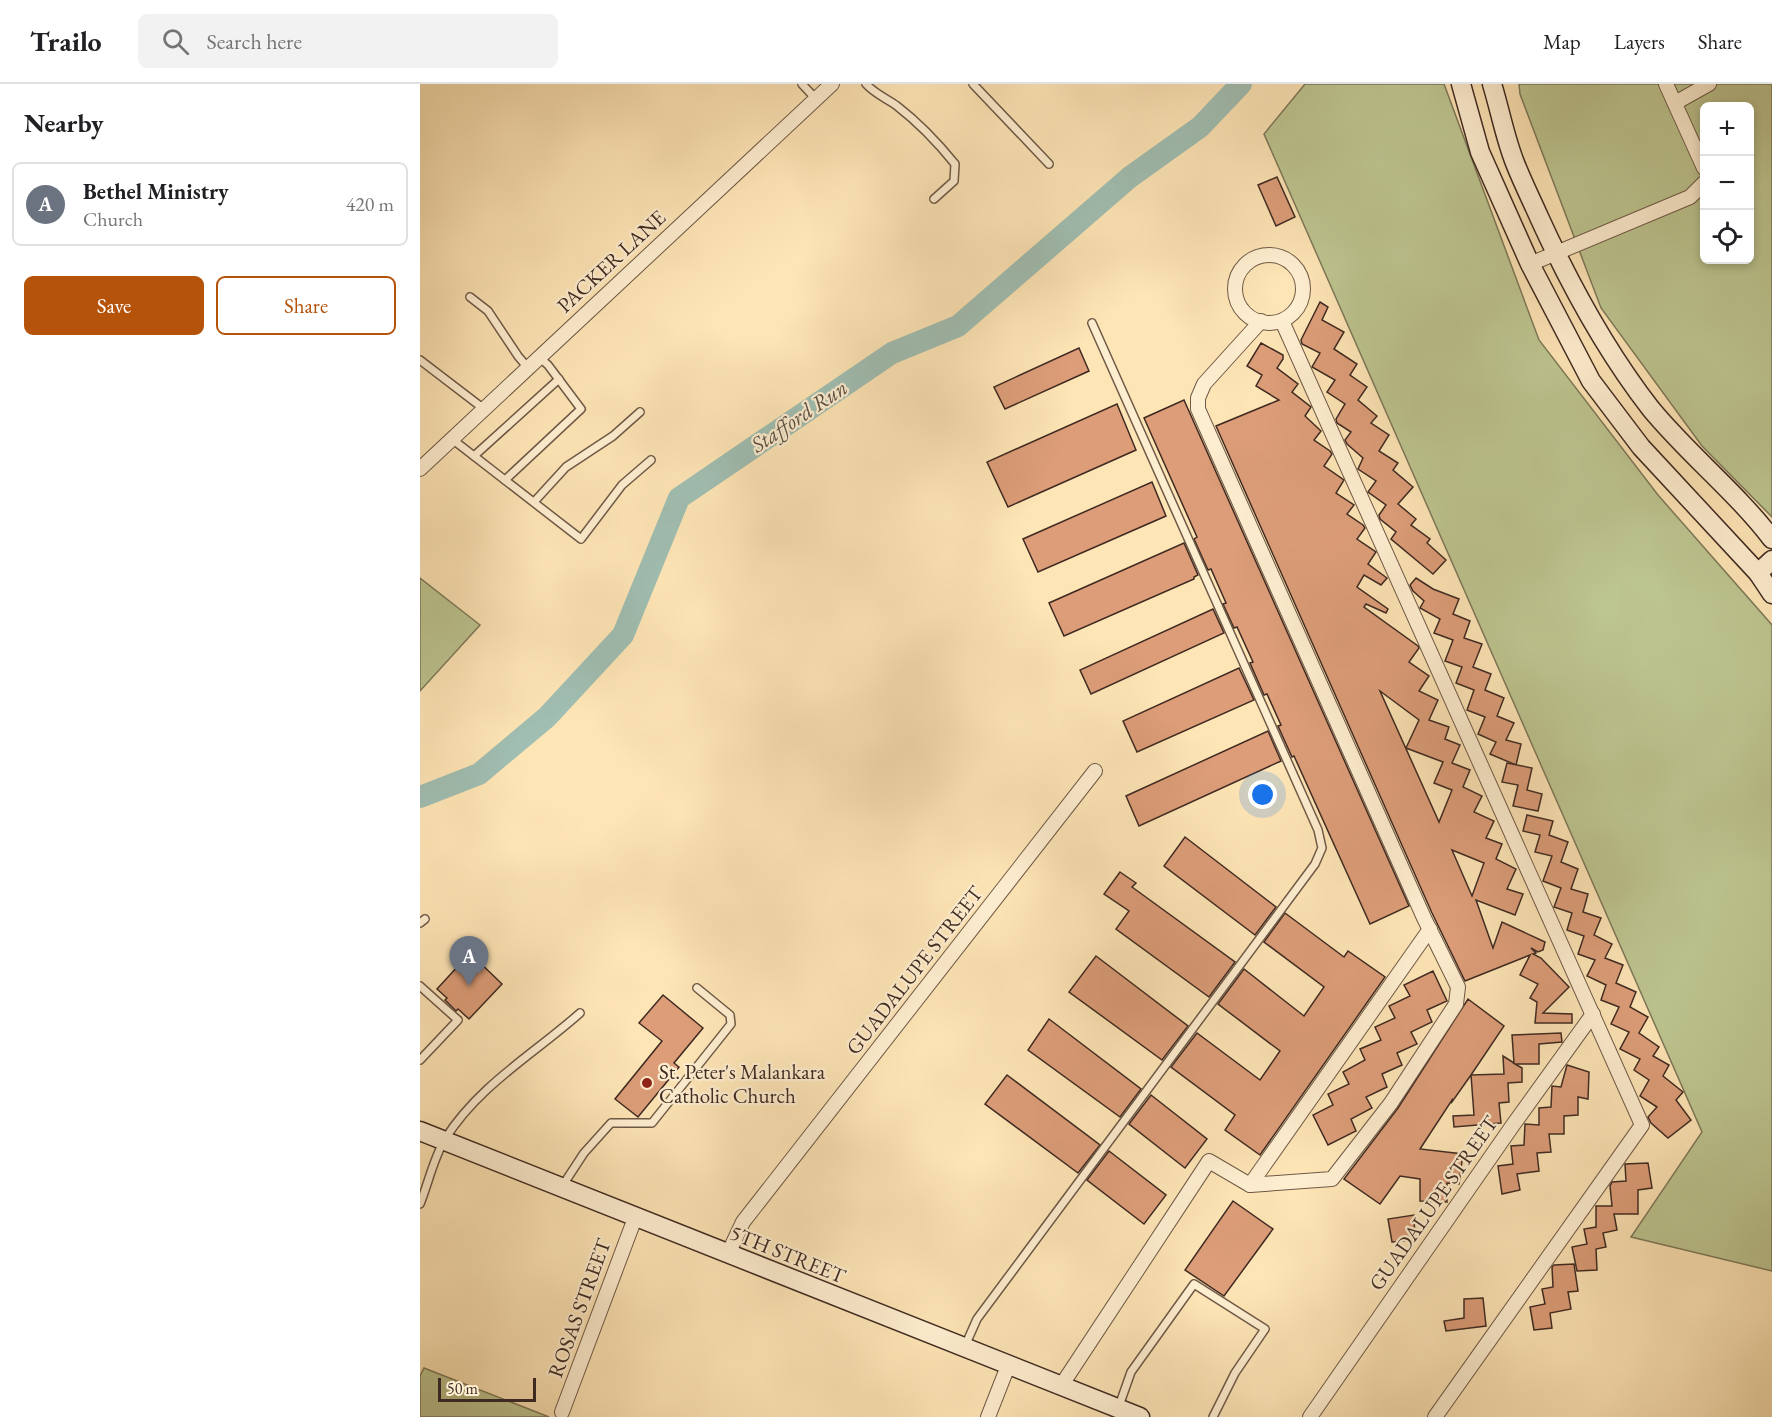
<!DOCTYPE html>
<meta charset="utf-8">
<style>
body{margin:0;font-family:"EB Garamond",serif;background:#f2f2f2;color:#202124}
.controls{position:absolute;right:18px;top:18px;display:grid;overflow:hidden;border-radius:9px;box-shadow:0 3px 9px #0003}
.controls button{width:54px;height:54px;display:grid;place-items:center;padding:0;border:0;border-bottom:2px solid #e0e0e0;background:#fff;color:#202124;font:30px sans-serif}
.scale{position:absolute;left:18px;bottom:15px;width:98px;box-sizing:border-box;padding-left:6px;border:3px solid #3f2a22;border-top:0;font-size:16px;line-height:21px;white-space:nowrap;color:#3f2a22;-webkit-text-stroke:4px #feeed0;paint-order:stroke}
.you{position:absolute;left:843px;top:711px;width:21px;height:21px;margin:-15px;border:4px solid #fff;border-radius:50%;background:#1a73e8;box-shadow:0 0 0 9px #1a73e833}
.badge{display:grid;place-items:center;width:39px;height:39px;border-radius:50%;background:#b45309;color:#fff;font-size:20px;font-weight:700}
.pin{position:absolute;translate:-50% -50px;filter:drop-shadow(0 2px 3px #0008)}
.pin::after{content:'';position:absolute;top:32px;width:21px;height:18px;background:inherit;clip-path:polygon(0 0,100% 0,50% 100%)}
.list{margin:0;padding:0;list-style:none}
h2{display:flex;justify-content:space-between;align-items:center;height:78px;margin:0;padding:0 24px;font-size:26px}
h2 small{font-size:20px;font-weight:400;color:#757577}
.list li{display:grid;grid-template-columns:39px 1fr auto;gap:18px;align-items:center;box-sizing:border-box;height:84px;margin:0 12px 12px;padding:0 12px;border:2px solid #e0e0e0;border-radius:9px}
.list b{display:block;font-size:22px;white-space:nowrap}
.list p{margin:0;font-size:20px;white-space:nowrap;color:#757577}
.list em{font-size:20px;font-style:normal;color:#757577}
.actions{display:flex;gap:12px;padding:18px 24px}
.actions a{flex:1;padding:14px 0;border:2px solid #b45309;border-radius:9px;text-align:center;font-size:21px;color:#b45309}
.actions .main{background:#b45309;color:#fff}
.icon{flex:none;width:33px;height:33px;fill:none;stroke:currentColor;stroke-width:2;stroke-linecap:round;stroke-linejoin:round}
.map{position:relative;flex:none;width:1352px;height:1333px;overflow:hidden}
header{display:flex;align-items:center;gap:36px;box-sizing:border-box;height:84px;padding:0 30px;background:#fff;border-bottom:2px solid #e0e0e0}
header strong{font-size:28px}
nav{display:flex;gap:33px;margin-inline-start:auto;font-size:21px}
.search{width:420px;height:54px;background:#f2f2f2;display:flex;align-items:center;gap:15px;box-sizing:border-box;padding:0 21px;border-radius:9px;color:#757577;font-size:22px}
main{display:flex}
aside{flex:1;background:#fff}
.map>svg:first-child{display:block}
</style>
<header>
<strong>Trailo</strong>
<div class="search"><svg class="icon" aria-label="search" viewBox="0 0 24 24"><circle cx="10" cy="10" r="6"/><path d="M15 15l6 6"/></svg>Search here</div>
<nav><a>Map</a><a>Layers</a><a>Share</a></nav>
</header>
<main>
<aside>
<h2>Nearby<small></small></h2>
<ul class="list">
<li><span class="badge" style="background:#6b7280">A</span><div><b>Bethel Ministry</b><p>Church</p></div><em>420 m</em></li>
</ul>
<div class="actions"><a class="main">Save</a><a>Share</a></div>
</aside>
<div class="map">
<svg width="1352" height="1333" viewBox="0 0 1352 1333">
<rect width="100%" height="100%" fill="#fee5b6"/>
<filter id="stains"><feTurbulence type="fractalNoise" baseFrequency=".00333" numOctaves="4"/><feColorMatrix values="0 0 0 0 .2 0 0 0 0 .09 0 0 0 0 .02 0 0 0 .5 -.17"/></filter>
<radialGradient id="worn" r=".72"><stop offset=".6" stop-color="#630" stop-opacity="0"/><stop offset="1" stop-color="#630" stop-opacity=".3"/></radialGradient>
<!-- green -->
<g fill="#bdc590" stroke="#7e7859" stroke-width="1.5" fill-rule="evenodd">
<path d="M885 0H1024L1119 256 1238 411 1352 541V1187L1211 1153 1282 1048 844 50Z"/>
<path d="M1099 0H1352V433L1282 362 1181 224 1100 10ZM1284 22H1330V176H1284Z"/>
<path d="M0 494 60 541 0 607Z"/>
<path d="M4 1284 129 1333H0V1292Z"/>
</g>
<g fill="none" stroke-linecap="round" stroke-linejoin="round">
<!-- river -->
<path stroke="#a0beb2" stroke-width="22" d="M0 713 59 690 127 633 203 551 259 414 472 269 538 242 710 93 780 43 821 0"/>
</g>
<!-- building -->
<g fill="#dc9d78" stroke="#3f2a22" stroke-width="1.5" fill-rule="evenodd">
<path d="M857 93 875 133 856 142 838 101Z"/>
<path d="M900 218 908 223 902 236 924 248 914 265 937 280 930 291 947 303 938 316 957 332 951 339 969 351 959 367 978 379 973 386 993 403 978 420 996 435 991 441 1010 455 1007 459 1026 476 1013 490 971 455 976 448 960 435 959 431 966 421 948 408 956 397 938 385 943 374 927 360 925 356 931 348 917 339 916 335 925 320 907 308 915 296 892 283 900 269 882 260 881 256Z"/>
<path d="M841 259 863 271V275L857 284 878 300 872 308 891 323 885 332 901 347 894 356 910 367 912 370 904 382 924 396 916 409 934 421 927 430 943 441 945 444 937 455 956 468 948 480 967 494 961 501 944 491 937 503 968 525 966 529 946 520 944 523 998 562 999 564 989 578 1009 592 999 607 1018 616 1009 636 1029 643 1025 655 1040 661 1032 679 1050 686 1043 703 1062 712 1054 728 1074 737 1066 754 1082 760 1076 775 1096 785 1087 805 1103 810 1095 831 1056 816 1073 864 1082 838 1125 858 1123 866 1118 868 1111 864 1116 869 1113 870 1121 874 1149 903 1123 929 1152 930V939H1115L1117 918 1110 914 1118 900 1100 891 1110 871 1045 897 1012 829 796 342 859 316 836 302 842 291 827 282ZM960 607 999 636 986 664 1023 678 1014 699 1032 706 1019 738ZM1032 766 1064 779 1052 812Z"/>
<path d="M659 264 669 287 585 325 574 303Z"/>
<path d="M764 316 989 822 950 840 874 672 872 673 858 642 861 641 847 610 844 611 830 579 833 578 817 543 814 544 803 520 806 519 791 485 788 486 774 455 777 453 724 334Z"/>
<path d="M697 320 716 366 588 423 567 378Z"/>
<path d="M732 398 746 432 618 488 603 455Z"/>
<path d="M764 459 778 491 774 493V495L644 552 629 519Z"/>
<path d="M996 494 1013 505 1039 515 1033 530 1050 537 1044 554 1062 560 1053 583 1071 590 1065 606 1084 614 1077 632 1094 639 1086 656 1101 660 1096 681 1070 670 1076 658 1058 650 1065 633 1047 626 1054 606 1036 599 1042 583 1025 577 1033 556 1014 549 1020 535 1000 524 1004 517 993 507 990 501Z"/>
<path d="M793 525 804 549 671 610 660 586Z"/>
<path d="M819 584 834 616 717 668 703 637Z"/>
<path d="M848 647 861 677 719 742 706 712Z"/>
<path d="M1087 679 1112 684 1107 706 1122 710 1118 727 1093 722 1098 701 1082 698Z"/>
<path d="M1107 731 1133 737 1129 751 1148 758 1141 778 1158 785 1151 805 1168 810 1163 828 1181 834 1174 851 1192 860 1185 874 1203 881 1196 899 1216 908 1210 923 1228 933 1219 949 1239 963 1233 972 1249 981 1243 992 1263 1008 1256 1016 1271 1036 1248 1054 1231 1039 1228 1033 1237 1023 1220 1012 1229 996 1214 986 1220 975 1200 965 1209 948 1191 940 1199 923 1181 916 1186 901 1167 892 1175 876 1158 870 1164 852 1147 846 1152 829 1134 823 1141 804 1123 797 1132 772 1115 768 1120 751 1103 747Z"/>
<path d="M765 753 856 823 835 851 744 782Z"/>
<path d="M700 788 716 799 712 803 815 878 789 913 696 845 709 827 684 810Z"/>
<path d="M865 829 924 873 928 867 965 893 840 1071 805 1046 815 1031 751 983 777 949 840 996 860 967 798 920 824 885 884 932 904 903 844 858Z"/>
<path d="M50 869 82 900 49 935 38 925 36 927 25 916 27 914 17 905Z"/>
<path d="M676 872 768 942 742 976 649 908Z"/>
<path d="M1013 887 1027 917 1007 926 1012 938 991 948 997 960 977 969 982 981 962 990 967 1003 946 1013 952 1024 931 1035 936 1047 908 1061 893 1031 913 1021 908 1010 929 1000 923 988 945 976 940 965 961 956 955 943 975 934 969 922 990 912 984 901Z"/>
<path d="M243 911 283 944 254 979 259 983 218 1033 195 1015 242 957 219 939Z"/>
<path d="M1048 915 1084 942 1051 991 1084 990 1083 972 1094 979 1092 951 1141 949 1142 958 1119 960V980H1095L1102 984V998L1088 999 1089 1018 1079 1019 1081 1039 1034 1043 1033 1032 1054 1031 1051 991 1032 1018V1016L1000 1065 1043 1070 1039 1100 1027 1099V1118L1000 1117V1095L980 1092 960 1120 924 1095 978 1024Z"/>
<path d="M629 935 721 1005 700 1033 608 966Z"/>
<path d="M1147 981 1169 988 1168 1015 1158 1013V1031L1144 1032V1050H1129L1131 1068 1117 1069 1119 1087 1097 1090 1100 1106 1082 1110 1078 1082 1093 1080 1091 1062 1104 1061 1105 1040 1119 1041V1024L1131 1023 1132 1002 1141 1003Z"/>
<path d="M587 991 680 1061 658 1089 565 1020Z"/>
<path d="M731 1011 787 1055 765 1084 709 1040Z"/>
<path d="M689 1067 746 1111 724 1140 667 1096Z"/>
<path d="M1228 1079 1232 1104 1218 1106V1130H1194L1197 1146 1183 1149 1186 1163 1176 1165 1177 1186 1157 1187 1152 1163 1167 1160 1164 1145 1176 1143V1122H1192L1190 1102 1192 1098 1206 1097 1205 1080Z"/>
<path d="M813 1117 853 1145 804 1212 765 1186Z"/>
<path d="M994 1131 995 1156 972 1158 968 1135Z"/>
<path d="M1154 1180 1158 1207 1148 1208 1151 1225 1130 1229 1132 1244 1114 1246 1110 1223 1125 1220 1122 1205 1133 1203 1132 1183 1134 1181Z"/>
<path d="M1063 1214 1066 1242 1026 1247 1024 1237 1044 1234V1215Z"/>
</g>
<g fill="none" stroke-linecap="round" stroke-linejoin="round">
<!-- service casing -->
<g stroke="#6f5947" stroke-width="10">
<g id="service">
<path d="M382 0 396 15"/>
<path d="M446 0C455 10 466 14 477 22 499 39 518 59 535 80L534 97 514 115"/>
<path d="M553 0 629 80"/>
<path d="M50 213 68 227 98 272 108 284"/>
<path d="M0 276 64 325"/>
<path d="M32 355 161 455 202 401 231 376"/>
<path d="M54 372 139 295"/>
<path d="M85 396 161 325 128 281 119 273"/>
<path d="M114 418 146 383 193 352 220 328"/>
<path d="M0 839 5 835"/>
<path d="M0 902 38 936 0 976"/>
<path d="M143 1101 164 1069 191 1039H232L311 940 310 931 277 904"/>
<path d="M0 1120C8 1100 14 1073 25 1055 59 1001 114 970 160 929"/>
<path d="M545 1262 557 1235 895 780 902 764 898 746 672 239"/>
<path d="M699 1322 711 1288 774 1200 845 1245 815 1289 793 1333"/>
</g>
</g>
<!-- minor casing -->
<g stroke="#6f5947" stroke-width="16">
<g id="minor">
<path d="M1246 0 1284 84"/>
<path d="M1255 19 1289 0"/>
<circle cx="849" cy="205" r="34"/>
<path d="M1110 180 1270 113 1284 99"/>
<path d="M862 237 1222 1041 1015 1333"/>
<path d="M0 385 412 0"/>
<path d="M830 1101 1010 845"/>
<path d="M308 1170 323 1138 675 687"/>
<path d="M641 1302 789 1077 830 1101 912 1095 971 1019 1036 920 1038 903 1004 834 778 325V314L784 300 841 237"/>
<path d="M142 1328 215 1134"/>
<path d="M568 1333 588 1282"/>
<path d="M890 1333 1093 1041 1173 930"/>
</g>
</g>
<!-- secondary casing -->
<g stroke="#3f2a22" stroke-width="21">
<g id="secondary">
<path d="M1041 0 1060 68 1110 180 1171 297 1221 363 1338 489 1352 510"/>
<path d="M1072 0C1080 26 1085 54 1095 79 1102 97 1111 115 1119 133 1150 201 1185 266 1231 325 1269 371 1316 408 1352 455"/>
<path d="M1338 489 1352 476"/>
<path d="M0 1047 720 1333"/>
</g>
</g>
<!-- service -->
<use href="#service" stroke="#feeed0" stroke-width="7"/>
<!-- minor -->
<use href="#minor" stroke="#feeed0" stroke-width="14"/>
<!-- secondary -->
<use href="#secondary" stroke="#feeed0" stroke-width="18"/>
</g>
<!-- markers -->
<circle fill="#8f2418" stroke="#feeed0" stroke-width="2" cx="227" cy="999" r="6"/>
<g text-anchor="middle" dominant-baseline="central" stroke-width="4.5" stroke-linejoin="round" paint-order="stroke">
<!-- street labels -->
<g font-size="21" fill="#3f2a22" stroke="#feeed0">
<text transform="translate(191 177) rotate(-43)">PACKER LANE</text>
<text transform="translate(494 886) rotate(-52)">GUADALUPE STREET</text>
<text transform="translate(1013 1119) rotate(-55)">GUADALUPE STREET</text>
<text transform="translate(368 1170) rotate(22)">5TH STREET</text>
<text transform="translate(159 1224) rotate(-70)">ROSAS STREET</text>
</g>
<!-- poi labels -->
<g font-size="21" fill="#3f2a22" stroke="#feeed0" text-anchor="start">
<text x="239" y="987">St. Peter's Malankara<tspan x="239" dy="24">Catholic Church</tspan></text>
</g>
<!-- water labels -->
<g font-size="22" font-style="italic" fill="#574f46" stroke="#feeed0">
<text transform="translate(379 332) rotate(-34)">Stafford Run</text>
</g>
</g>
<rect width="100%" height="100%" filter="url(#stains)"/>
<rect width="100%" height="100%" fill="url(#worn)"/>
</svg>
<div class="controls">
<button>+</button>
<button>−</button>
<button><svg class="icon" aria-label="locate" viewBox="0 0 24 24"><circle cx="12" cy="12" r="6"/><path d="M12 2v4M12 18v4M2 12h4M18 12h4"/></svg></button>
</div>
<div class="scale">50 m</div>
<div class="you"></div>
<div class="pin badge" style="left:49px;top:902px;background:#6b7280">A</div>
</div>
</main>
